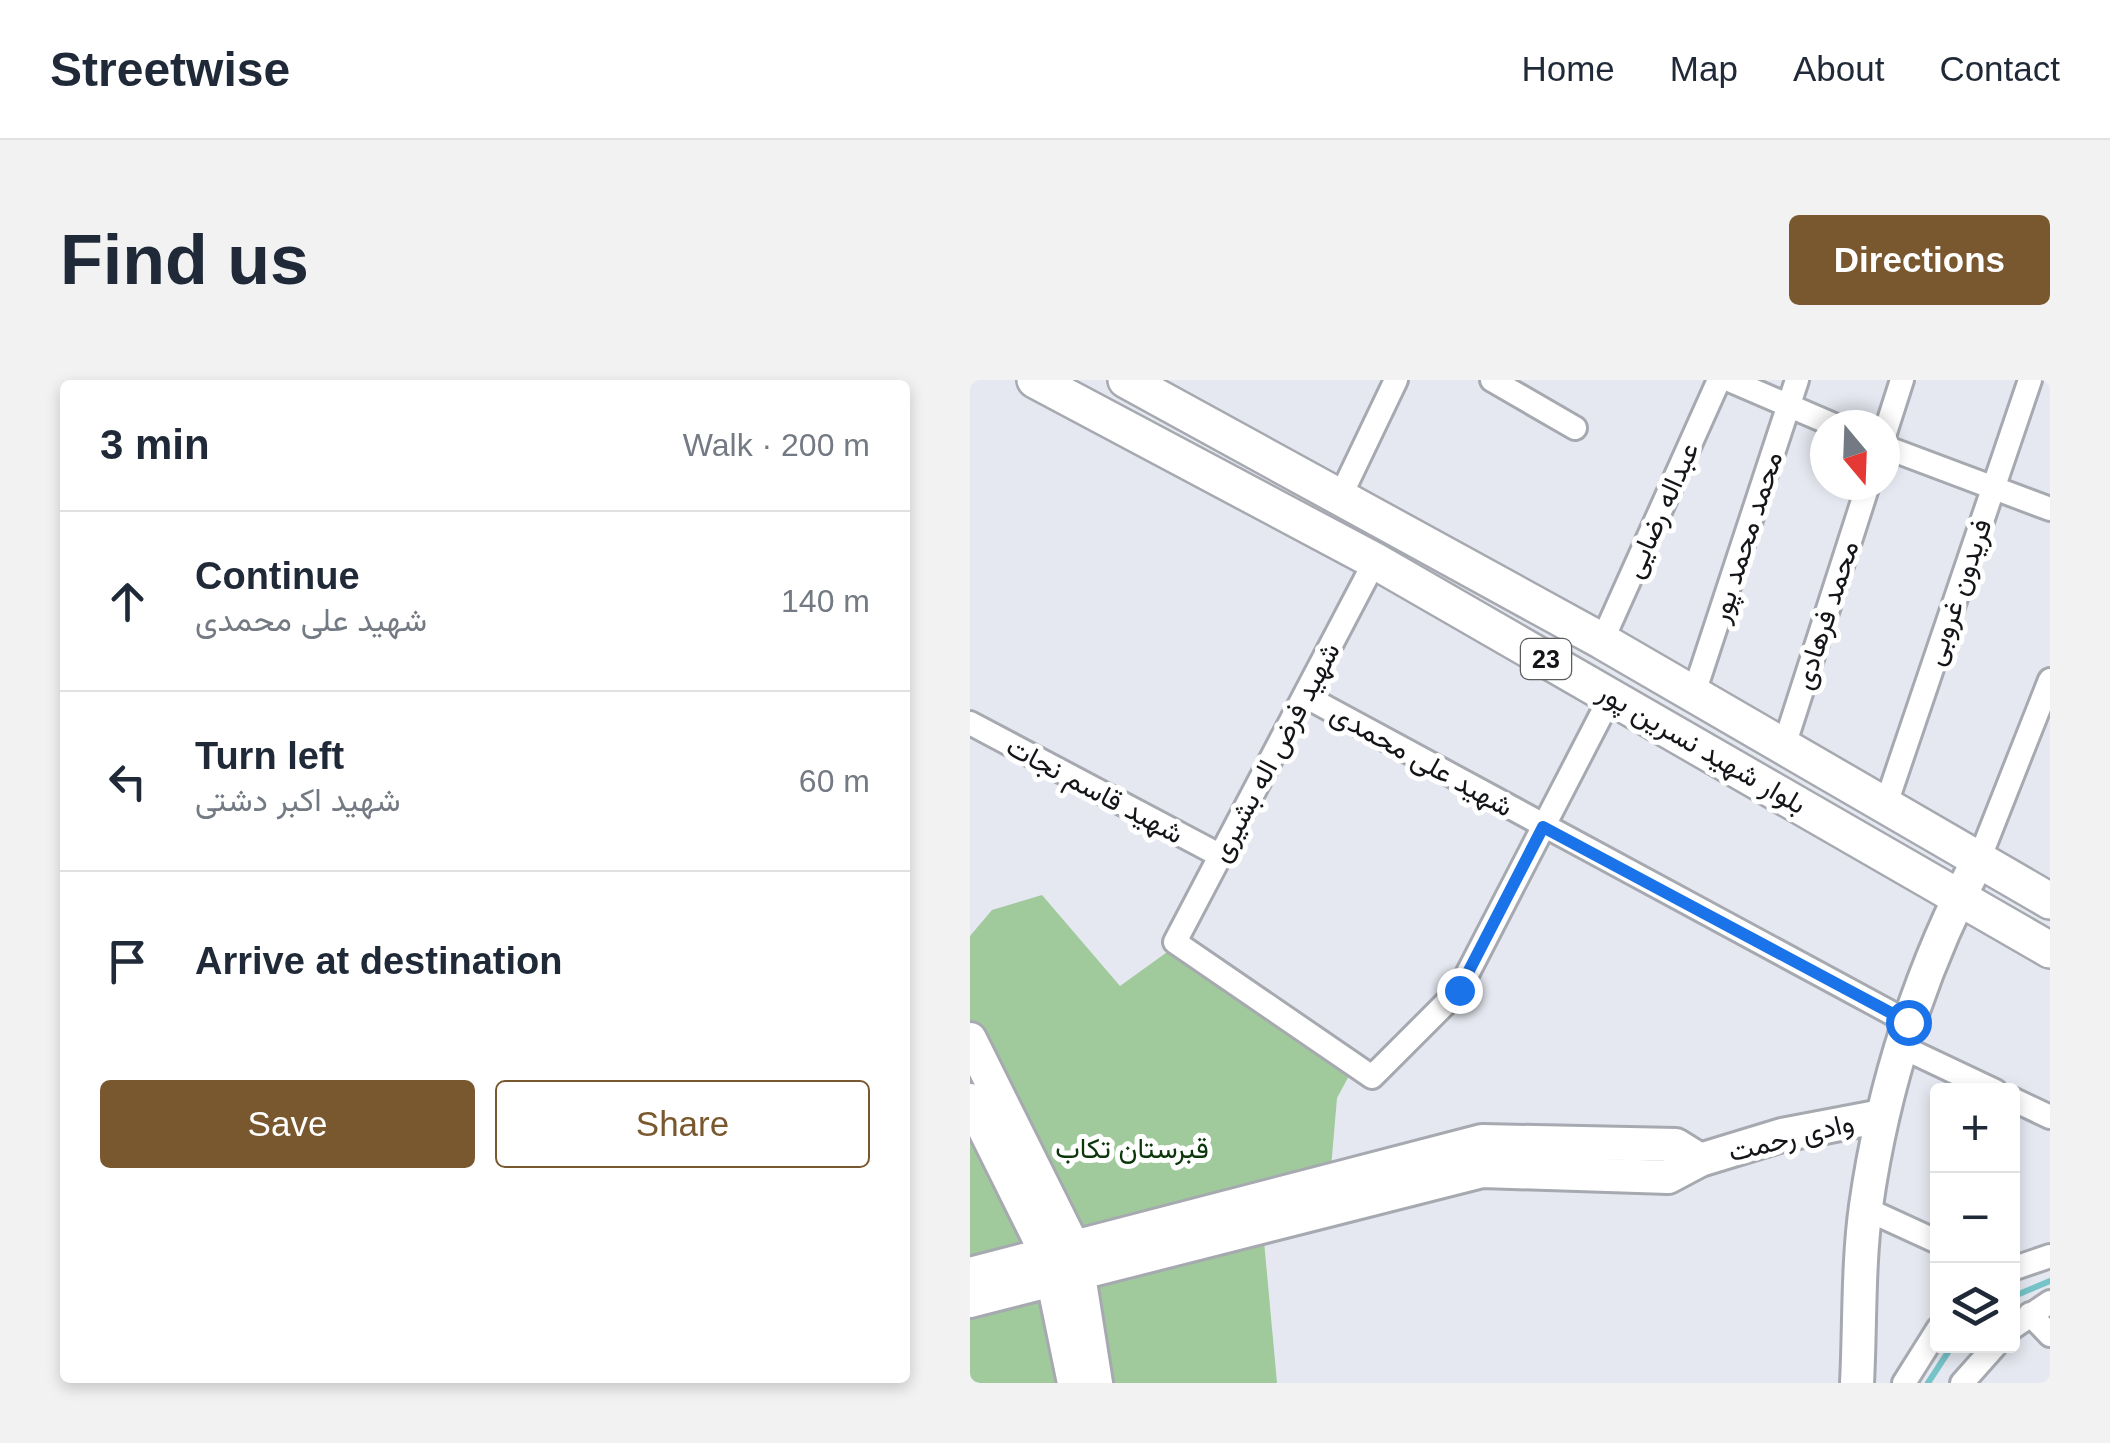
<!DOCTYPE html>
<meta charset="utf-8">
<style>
body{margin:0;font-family:Helvetica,Vazirmatn,sans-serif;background:#f2f2f3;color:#1f2937}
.controls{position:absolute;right:30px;bottom:30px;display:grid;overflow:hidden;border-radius:10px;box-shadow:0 5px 15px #0003}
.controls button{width:90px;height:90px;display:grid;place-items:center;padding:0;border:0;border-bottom:2px solid #e0e1e3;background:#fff;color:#1f2937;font:50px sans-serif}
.compass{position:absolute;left:840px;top:30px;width:90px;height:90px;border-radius:50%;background:#fff;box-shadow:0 5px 15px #0003;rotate:161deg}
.stop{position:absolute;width:30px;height:30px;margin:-22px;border:8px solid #1a73e8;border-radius:50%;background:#fff}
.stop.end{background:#1a73e8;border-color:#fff;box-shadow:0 2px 10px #0008}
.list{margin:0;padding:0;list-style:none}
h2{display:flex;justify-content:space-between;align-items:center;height:130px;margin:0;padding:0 40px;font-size:42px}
h2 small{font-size:32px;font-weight:400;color:#747a83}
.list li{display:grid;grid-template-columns:65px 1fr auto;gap:30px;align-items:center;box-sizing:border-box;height:180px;padding:0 40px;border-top:2px solid #e0e1e3}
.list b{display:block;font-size:38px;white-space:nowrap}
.list p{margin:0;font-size:32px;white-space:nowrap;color:#747a83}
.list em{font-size:32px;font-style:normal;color:#747a83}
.actions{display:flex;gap:20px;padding:30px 40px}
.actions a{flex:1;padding:22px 0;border:2px solid #7a582f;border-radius:10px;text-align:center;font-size:35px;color:#7a582f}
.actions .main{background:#7a582f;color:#fff}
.icon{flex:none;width:55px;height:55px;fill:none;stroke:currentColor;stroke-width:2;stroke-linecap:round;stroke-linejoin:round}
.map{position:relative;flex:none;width:1080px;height:1003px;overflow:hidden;border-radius:10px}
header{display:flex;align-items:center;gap:60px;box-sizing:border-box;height:140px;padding:0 50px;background:#fff;border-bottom:2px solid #e0e1e3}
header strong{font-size:48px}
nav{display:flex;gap:55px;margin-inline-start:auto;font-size:35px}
.intro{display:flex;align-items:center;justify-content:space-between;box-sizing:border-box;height:240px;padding:0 60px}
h1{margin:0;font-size:70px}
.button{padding:25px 45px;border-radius:10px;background:#7a582f;color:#fff;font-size:35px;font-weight:700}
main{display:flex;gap:60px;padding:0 60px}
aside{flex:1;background:#fff;border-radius:10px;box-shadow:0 5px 15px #0003}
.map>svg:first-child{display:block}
</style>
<header>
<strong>Streetwise</strong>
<nav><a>Home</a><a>Map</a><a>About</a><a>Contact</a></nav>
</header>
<div class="intro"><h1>Find us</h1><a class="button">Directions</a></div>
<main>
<aside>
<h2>3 min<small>Walk · 200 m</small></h2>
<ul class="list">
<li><svg class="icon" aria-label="ahead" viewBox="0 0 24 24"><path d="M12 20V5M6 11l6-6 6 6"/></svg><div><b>Continue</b><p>شهید علی محمدی</p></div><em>140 m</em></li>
<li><svg class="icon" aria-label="left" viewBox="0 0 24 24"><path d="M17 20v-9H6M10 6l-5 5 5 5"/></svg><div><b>Turn left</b><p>شهید اکبر دشتی</p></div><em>60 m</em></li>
<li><svg class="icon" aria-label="arrive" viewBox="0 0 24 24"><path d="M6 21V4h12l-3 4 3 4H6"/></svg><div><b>Arrive at destination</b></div></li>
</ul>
<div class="actions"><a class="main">Save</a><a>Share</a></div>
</aside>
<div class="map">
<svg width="1080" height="1003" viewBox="0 0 1080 1003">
<rect width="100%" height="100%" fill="#e5e8f0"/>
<!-- green -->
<path fill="#a0c99c" d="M72 515 150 606 200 570 387 681 367 718 356 846 294 861 307 1003H0V556L22 530Z"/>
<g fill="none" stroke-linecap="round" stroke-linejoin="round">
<!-- stream -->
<g stroke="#76c4c8" stroke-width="6">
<path d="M1042 917 1080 901"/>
<path d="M958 1003 982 966"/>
</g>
<!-- street casing -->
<g stroke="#a6a9b0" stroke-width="28">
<g id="street">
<path d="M522 0 605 48"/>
<path d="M759 0 864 45"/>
<path d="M915 53 932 0"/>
<path d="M915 67 1080 129"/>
<path d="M371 115 426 0"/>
<path d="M405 181 205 562 402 697 489 610 641 316"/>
<path d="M632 261 749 0"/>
<path d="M724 313 827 0"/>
<path d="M335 316 938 642"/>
<path d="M0 343 251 476"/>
<path d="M814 366 898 105"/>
<path d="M916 424 1060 0"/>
<path d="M1010 477 1080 300"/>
<path d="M932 667 1025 711"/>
<path d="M1042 719 1080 737"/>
<path d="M896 829 968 862"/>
<path d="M1042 889 1080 876"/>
<path d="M1060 934 1080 955"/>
<path d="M1042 948 1080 922"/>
<path d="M934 1003 968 949"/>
<path d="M992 1003 1025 966"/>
</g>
</g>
<!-- secondary casing -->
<g stroke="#a6a9b0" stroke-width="38">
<g id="secondary">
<path d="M0 659 105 870 126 1003"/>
<path d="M0 720 78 877 104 1003"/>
<path d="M0 894 512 761 706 765 730 780"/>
<path d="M0 921 512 791 698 797 730 780 812 755 912 736"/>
<path d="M887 1003C890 945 888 884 896 826 913 705 952 585 1010 477"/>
</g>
</g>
<!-- primary casing -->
<g stroke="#a6a9b0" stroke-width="40">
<g id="primary">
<path d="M65 0 405 181 1080 570"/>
<path d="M156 0 632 261 1080 521"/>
</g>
</g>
<!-- street -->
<use href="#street" stroke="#fff" stroke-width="22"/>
<!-- secondary -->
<use href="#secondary" stroke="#fff" stroke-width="32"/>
<!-- primary -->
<use href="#primary" stroke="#fff" stroke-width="35"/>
</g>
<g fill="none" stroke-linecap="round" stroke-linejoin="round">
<!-- route -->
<path stroke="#1a73e8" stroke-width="12" d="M489 610 573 447 938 642"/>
</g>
<g text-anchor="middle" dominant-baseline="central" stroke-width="10" stroke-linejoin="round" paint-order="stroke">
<!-- shield labels -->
<rect fill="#fff" stroke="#5a5b5d" stroke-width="2.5" x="551" y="259" width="50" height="40" rx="8"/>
<g font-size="25" font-weight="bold" fill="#141518">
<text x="576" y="279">23</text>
</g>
<!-- street labels -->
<g font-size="28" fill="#141518" stroke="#fff">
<text transform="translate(691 130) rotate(-66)">عبداله رضایی</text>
<text transform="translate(776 157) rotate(-72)">محمد محمد پور</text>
<text transform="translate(988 212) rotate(-71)">فریدون غروبی</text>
<text transform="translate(856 235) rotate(-72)">محمد فرهادی</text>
<text transform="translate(732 368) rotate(30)">بلوار شهید نسرین پور</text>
<text transform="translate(305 372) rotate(-62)">شهید فرض اله بشیری</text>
<text transform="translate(452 380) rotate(29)">شهید علی محمدی</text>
<text transform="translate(125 410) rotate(28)">شهید قاسم نجات</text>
<text transform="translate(821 757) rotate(-14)">وادی رحمت</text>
</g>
<!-- park labels -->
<g font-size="28" fill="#0b370b" stroke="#fff">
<text x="162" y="768">قبرستان تکاب</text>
</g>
</g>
</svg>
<div class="controls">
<button>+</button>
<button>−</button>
<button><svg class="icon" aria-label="layers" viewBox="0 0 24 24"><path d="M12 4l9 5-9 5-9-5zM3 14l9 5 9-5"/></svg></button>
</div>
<svg class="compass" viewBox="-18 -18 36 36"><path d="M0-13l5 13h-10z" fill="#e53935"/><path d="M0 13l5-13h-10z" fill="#747a83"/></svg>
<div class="stop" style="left:938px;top:642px"></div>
<div class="stop end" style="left:489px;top:610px"></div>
</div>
</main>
